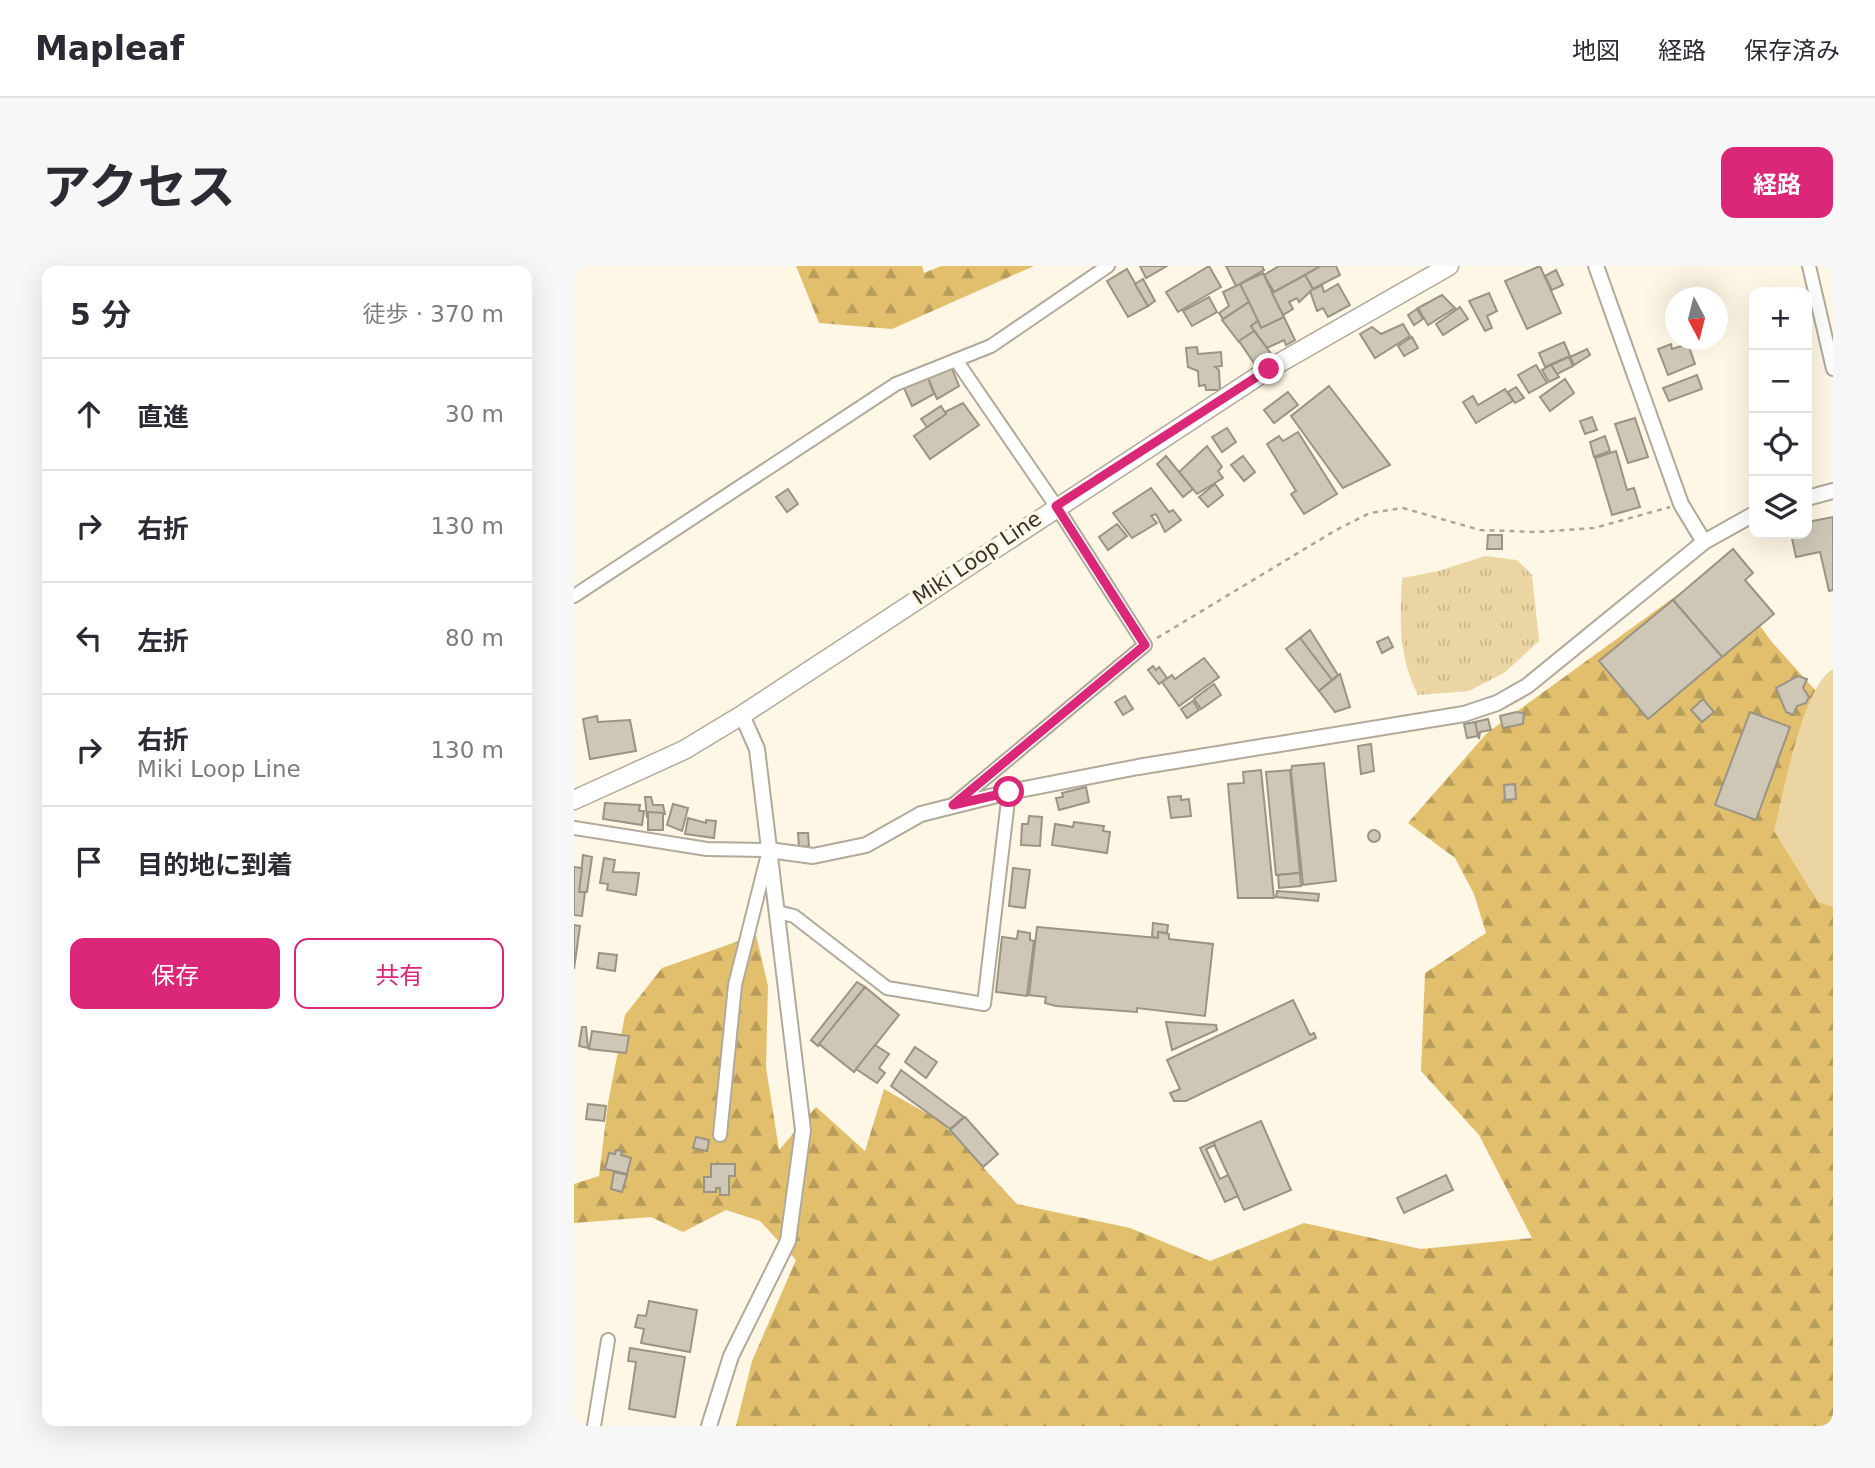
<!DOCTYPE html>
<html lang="ja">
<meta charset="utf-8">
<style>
body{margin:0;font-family:"DejaVu Sans","Noto Sans JP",sans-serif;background:#f7f7f7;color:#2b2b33}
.controls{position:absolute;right:21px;top:21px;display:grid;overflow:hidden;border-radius:14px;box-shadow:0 7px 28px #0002}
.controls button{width:63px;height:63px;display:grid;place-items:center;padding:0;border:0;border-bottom:2px solid #e1e1e2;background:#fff;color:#2b2b33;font:35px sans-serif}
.compass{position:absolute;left:1091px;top:21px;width:63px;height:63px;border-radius:50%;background:#fff;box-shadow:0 7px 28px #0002;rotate:173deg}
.stop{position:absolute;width:21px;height:21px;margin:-16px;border:5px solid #db2777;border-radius:50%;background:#fff}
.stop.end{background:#db2777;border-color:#fff;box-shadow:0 2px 7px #0008}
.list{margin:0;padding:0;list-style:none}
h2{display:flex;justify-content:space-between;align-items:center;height:91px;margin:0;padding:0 28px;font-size:30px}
h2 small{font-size:23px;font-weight:400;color:#7c7c81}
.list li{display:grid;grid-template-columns:46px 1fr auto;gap:21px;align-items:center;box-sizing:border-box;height:112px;padding:0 28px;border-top:2px solid #e1e1e2}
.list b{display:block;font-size:26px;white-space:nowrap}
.list p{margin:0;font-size:23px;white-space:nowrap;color:#7c7c81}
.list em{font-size:23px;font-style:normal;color:#7c7c81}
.actions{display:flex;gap:14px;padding:21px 28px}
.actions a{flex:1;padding:16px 0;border:2px solid #db2777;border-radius:14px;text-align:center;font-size:24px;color:#db2777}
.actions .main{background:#db2777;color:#fff}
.icon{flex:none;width:38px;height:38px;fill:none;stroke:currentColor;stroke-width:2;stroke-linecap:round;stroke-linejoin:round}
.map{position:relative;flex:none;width:1259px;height:1160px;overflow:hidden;border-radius:14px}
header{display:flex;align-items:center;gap:42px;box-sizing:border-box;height:98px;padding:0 35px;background:#fff;border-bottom:2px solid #e1e1e2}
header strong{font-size:33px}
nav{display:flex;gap:38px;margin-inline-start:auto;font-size:24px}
.intro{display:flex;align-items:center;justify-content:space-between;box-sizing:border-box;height:168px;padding:0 42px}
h1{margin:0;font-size:49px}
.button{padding:18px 32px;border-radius:14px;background:#db2777;color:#fff;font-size:24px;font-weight:700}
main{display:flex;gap:42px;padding:0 42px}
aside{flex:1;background:#fff;border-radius:14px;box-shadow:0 7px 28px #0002}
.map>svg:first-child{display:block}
</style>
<header>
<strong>Mapleaf</strong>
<nav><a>地図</a><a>経路</a><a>保存済み</a></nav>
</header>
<div class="intro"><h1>アクセス</h1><a class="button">経路</a></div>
<main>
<aside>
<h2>5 分<small>徒歩 · 370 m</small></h2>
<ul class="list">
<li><svg class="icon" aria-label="ahead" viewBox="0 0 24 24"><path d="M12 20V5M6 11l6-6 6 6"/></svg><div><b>直進</b></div><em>30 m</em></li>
<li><svg class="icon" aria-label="right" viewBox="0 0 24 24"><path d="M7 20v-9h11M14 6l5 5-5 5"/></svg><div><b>右折</b></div><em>130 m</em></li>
<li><svg class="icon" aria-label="left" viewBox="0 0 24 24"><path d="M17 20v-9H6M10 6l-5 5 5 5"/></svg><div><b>左折</b></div><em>80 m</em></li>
<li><svg class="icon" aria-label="right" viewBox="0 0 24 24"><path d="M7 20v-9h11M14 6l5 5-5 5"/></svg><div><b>右折</b><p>Miki Loop Line</p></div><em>130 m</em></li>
<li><svg class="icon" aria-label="arrive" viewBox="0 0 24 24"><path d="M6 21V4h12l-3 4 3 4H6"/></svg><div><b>目的地に到着</b></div></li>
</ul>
<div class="actions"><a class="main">保存</a><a>共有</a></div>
</aside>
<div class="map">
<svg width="1259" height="1160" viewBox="0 0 1259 1160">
<defs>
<pattern id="grass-tufts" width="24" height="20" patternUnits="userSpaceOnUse" patternTransform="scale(1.75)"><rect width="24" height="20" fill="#ebd5a3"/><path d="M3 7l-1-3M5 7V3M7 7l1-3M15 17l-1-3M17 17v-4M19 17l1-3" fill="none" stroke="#cab78c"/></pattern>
<pattern id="forest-firs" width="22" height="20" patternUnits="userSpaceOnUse" patternTransform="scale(1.75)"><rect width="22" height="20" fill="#e2bf6d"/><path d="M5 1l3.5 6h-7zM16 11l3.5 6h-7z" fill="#b89c5a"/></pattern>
</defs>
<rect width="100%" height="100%" fill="#fef7e5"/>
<!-- grass -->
<path fill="url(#grass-tufts)" d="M911 290 943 294 958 309 965 375 930 407 895 425 844 429C824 390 826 355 828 312L865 305Z"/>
<!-- forest -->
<g fill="url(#forest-firs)">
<path d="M222 0H348L350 7 367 0H460L318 63 245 57Z"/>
<path d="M1143 300 1197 375 1259 444V1160H162L178 1095 222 994 186 955 152 944 109 966 77 951 0 957V918L25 910 34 837 51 749 88 702 182 669 194 720 192 801 205 884 242 841 291 885 310 823 366 855 443 938 556 962 636 995 730 957 847 983 958 972 905 869 847 805 851 707 912 667 900 628 881 592 834 557 913 467Z"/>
</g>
<!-- pitch -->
<path fill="#ebd5a3" d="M1259 403V641L1244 636 1200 565C1209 529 1229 419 1259 403Z"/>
<!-- building -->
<g fill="#cec7b6" stroke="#9b9384" stroke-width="2">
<path d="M566 0H593L572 12Z"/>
<path d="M635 0 647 21 604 46 592 26Z"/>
<path d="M652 0H688L690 4 662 20Z"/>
<path d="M705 0H747L700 26 690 9Z"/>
<path d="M747 0H762L766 9 739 23 731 9Z"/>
<path d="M966 0 987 47 953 63 931 15Z"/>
<path d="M553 3 574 40 554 51 533 15Z"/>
<path d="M982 4 989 19 978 24 971 10Z"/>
<path d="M689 7 710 51 687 62 666 18Z"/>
<path d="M731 9 739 23 725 36 723 32 715 36 719 43 709 49 698 27Z"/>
<path d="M569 13 581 35 574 40 561 18Z"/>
<path d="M666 18 675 36 649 53 645 47 655 40 649 26Z"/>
<path d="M764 18 776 39 754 51 749 42 743 45 736 25 748 19 750 26Z"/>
<path d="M915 27 923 45 913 50 918 62 911 65 895 35Z"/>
<path d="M868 29 881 42 854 59 844 42Z"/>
<path d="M635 31 643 46 618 60 609 45Z"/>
<path d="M675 36 684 55 677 60 680 65 665 76 648 54Z"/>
<path d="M886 41 894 53 869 69 862 58Z"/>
<path d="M843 43 849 53 840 59 834 49Z"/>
<path d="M710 51 721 74 712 79 710 74 693 82 677 60 684 55 687 62Z"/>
<path d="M829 58 836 70 801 92 786 68 798 61 807 68Z"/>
<path d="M680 65 698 89 682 100 665 75Z"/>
<path d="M838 71 844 82 830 90 824 80Z"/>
<path d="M990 76 996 90 971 101 965 87Z"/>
<path d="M1097 78 1098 83 1114 78 1121 98 1094 109 1084 83Z"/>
<path d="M623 81 624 88 647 86 648 100 641 101 645 104 646 124H632L631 119 625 120 624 105 614 101 612 82Z"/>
<path d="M1013 83 1016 89 1000 99 996 91Z"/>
<path d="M995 91 999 100 983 108 977 99Z"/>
<path d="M962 99 973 117 955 127 944 109Z"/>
<path d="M977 99 985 111 975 116 968 104Z"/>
<path d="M377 100 385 120 363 133 353 110Z"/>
<path d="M1123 109 1128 123 1095 135 1089 122Z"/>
<path d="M354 112 360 128 338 140 330 122Z"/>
<path d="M991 113 1000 127 976 145 966 131Z"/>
<path d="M755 120 816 199 769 222 717 150Z"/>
<path d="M942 121 950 132 941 137 934 126Z"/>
<path d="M931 123 939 135 902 157 889 136 899 130 904 139Z"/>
<path d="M714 126 724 139 700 157 690 144Z"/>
<path d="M389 137 405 159 356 193 340 170 372 148 371 146Z"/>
<path d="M367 140 372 148 353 161 347 153Z"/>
<path d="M1018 151 1023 164 1011 168 1006 155Z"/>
<path d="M1061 152 1074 191 1054 197 1041 158Z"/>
<path d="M653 162 662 176 648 186 638 171Z"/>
<path d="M724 166 763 228 730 248 717 228 722 225 693 178 705 170 709 175Z"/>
<path d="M1031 170 1036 185 1020 191 1016 176Z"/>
<path d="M633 180 648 201 644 205 649 212 623 228 605 206Z"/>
<path d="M1042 185 1053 224 1060 222 1066 241 1038 249 1021 192Z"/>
<path d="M592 190 619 223 609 231 583 198Z"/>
<path d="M669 190 681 206 670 215 657 199Z"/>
<path d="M641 218 649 229 634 241 625 231Z"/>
<path d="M577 222 595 246 599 244 607 254 591 266 582 248 577 250 583 257 558 272 539 247Z"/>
<path d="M214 223 224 238 213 246 202 231Z"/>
<path d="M1259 251V324L1255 325 1246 286 1222 291 1217 268H1233V256Z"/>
<path d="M543 258 553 270 534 284 525 271Z"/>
<path d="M914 269H928V283H913Z"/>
<path d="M1159 283 1179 307 1171 314 1200 348 1148 391 1099 334Z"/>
<path d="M1099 334 1148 391 1074 453 1025 395Z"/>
<path d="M736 364 764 409 758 414 726 372Z"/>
<path d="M814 371 819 381 808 387 803 376Z"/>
<path d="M726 372 758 414 745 425 712 383Z"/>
<path d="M630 392 645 411 605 440 588 416 598 409 601 413Z"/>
<path d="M579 400 582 404 585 401 593 412 585 418 574 404Z"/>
<path d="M766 408 776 441 761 446 745 425Z"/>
<path d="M1224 410 1233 413 1229 422 1235 431 1232 437 1223 440 1219 449 1212 446 1202 422Z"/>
<path d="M640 418 647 429 627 443 620 433Z"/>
<path d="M551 430 559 443 549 449 541 436Z"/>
<path d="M1129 433 1140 446 1128 456 1117 444Z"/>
<path d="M619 435 625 444 613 452 607 443Z"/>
<path d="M942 446 950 447 949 458 929 462 926 450Z"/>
<path d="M1176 446 1216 461 1182 554 1141 539Z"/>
<path d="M23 450 24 456 56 454 62 485 16 493 9 453Z"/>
<path d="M914 453 917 464 906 466 905 473 901 456Z"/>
<path d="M901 456 904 470 893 472 890 458Z"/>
<path d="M797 478 800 505 787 508 784 480Z"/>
<path d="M750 497 762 615 729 619 717 505 718 500Z"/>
<path d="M687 504 700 632H664L654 518 670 517 669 506Z"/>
<path d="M716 504 726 607 702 609 692 506Z"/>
<path d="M941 518 942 533 931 534 930 519Z"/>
<path d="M512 521 515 536 485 544 482 532 489 531 488 527Z"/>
<path d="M607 530V534L615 533 617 550 597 552 594 531Z"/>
<path d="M71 531H77L79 539H89L91 548 74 546 73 552Z"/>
<path d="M31 537 66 539 65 545H70L68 559 29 553Z"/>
<path d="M99 538 114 542 108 565 93 559Z"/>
<path d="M74 546 89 547V564H74Z"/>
<path d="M455 550 468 551 466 580 447 579 448 558H454Z"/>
<path d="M114 552 132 557V554L142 555 140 572 111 568Z"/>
<path d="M500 556 530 560 529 565 536 566 533 587 478 579 481 558 499 561Z"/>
<circle cx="800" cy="570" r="6"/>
<path d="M224 567H234L235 580 225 581Z"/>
<path d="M9 589 18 591 13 626H5Z"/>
<path d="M30 592 41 594 39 606 65 607 62 629 33 624 34 618 26 617Z"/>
<path d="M0 601 8 602 5 626H11L8 650 0 649Z"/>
<path d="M439 602 456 604 451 642 435 640Z"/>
<path d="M726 607 727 620 705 622 704 609Z"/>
<path d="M703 625 745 628 744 635 702 631Z"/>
<path d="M579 657 594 659 593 667 584 666V672L578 671Z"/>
<path d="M0 659 6 660 0 703Z"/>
<path d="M463 661 584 672V666L595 668V673L639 678 631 750 563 742V746L482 740 471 737 472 731 455 729Z"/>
<path d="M444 665 456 667V674L460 675 453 730 422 726 428 671 443 673Z"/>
<path d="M25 687 43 689 41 705 23 702Z"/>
<path d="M283 716 291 721 244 780 237 774Z"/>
<path d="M291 721 325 749 280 806 245 778Z"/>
<path d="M719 734 736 769 740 767 742 772 612 835H600L596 827 606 823 593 794Z"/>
<path d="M592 756 642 759 643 764 598 784Z"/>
<path d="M8 761H12L14 782 5 780Z"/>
<path d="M18 765 55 770 52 787 15 783Z"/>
<path d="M301 779 315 788 305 802 311 807 303 817 282 803Z"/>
<path d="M341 781 363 796 352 812 331 796Z"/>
<path d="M327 804 390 851 376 863 317 820Z"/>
<path d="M14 838 32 840 30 855 12 853Z"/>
<path d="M391 851 424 888 409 901 376 864Z"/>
<path d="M687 855 717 924 670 944 639 876Z"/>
<path d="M122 871 135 874 133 885 119 882Z"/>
<path d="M639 876 641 879 632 883 646 913 654 909 664 930 651 936 626 882Z"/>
<path d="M42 884 48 885 47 889 57 892 53 908 31 903 35 887 41 888Z"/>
<path d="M137 898H161V910H155V929H146V922H142V926H130V911H137Z"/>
<path d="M40 906 53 909 48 926 37 923Z"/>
<path d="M872 909 879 924 830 947 823 932Z"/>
<path d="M75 1035 123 1044 116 1086 67 1077 70 1063 61 1061 64 1049 72 1050Z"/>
<path d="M56 1082 111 1091 101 1151 55 1143 62 1096 54 1095Z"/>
</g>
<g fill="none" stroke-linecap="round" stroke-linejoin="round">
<!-- minor casing -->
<g stroke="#b1aa9a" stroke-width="16">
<g id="minor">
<path d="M1235 0 1259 103"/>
<path d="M0 330 322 118 417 80 534 0"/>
<path d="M379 539 571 379 482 240 382 94"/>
<path d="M0 562 133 583 195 584 161 719 146 869"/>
<path d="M203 646 220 650 313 722 410 738 435 526"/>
<path d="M20 1160 34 1074"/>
</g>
</g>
<!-- tertiary casing -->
<g stroke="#b1aa9a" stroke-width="18">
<g id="tertiary">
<path d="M1022 0 1107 238 1130 276"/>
<path d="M1233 232 1259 225"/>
<path d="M195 584 239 590 292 579 347 548 435 526 564 501 890 448 923 437 953 420 1130 276 1180 248"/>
<path d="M135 1160 157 1090 214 975 229 864 183 483 168 449"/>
</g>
</g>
<!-- secondary casing -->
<g stroke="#b1aa9a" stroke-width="21">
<path id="secondary" d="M0 534 110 484 168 449 695 103 875 0"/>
</g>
<!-- path -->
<path stroke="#aca699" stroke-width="2.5" stroke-dasharray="5 5" stroke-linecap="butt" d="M583 372 762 264 796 247 829 242 906 264 963 266 1020 262 1096 241"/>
<!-- minor -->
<use href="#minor" stroke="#fff" stroke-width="12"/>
<!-- tertiary -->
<use href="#tertiary" stroke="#fff" stroke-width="14"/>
<!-- secondary -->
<use href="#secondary" stroke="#fff" stroke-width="18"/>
</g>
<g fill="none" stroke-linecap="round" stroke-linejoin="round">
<!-- route -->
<path stroke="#db2777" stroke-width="9" d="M435 526 379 539 571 379 482 240 695 103"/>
</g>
<g text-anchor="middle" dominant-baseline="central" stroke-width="7" stroke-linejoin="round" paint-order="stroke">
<!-- street labels -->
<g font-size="21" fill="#36332c" stroke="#fef7e5">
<text transform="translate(403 292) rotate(-34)">Miki Loop Line</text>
</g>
</g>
</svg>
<div class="controls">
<button>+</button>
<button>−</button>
<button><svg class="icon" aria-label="locate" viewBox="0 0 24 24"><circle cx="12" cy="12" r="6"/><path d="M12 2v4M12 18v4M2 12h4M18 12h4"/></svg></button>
<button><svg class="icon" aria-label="layers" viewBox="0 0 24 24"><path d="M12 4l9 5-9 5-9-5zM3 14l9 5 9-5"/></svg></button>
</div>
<svg class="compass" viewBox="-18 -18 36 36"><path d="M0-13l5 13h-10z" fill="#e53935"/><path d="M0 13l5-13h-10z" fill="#7c7c81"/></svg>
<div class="stop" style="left:435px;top:526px"></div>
<div class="stop end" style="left:695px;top:103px"></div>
</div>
</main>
